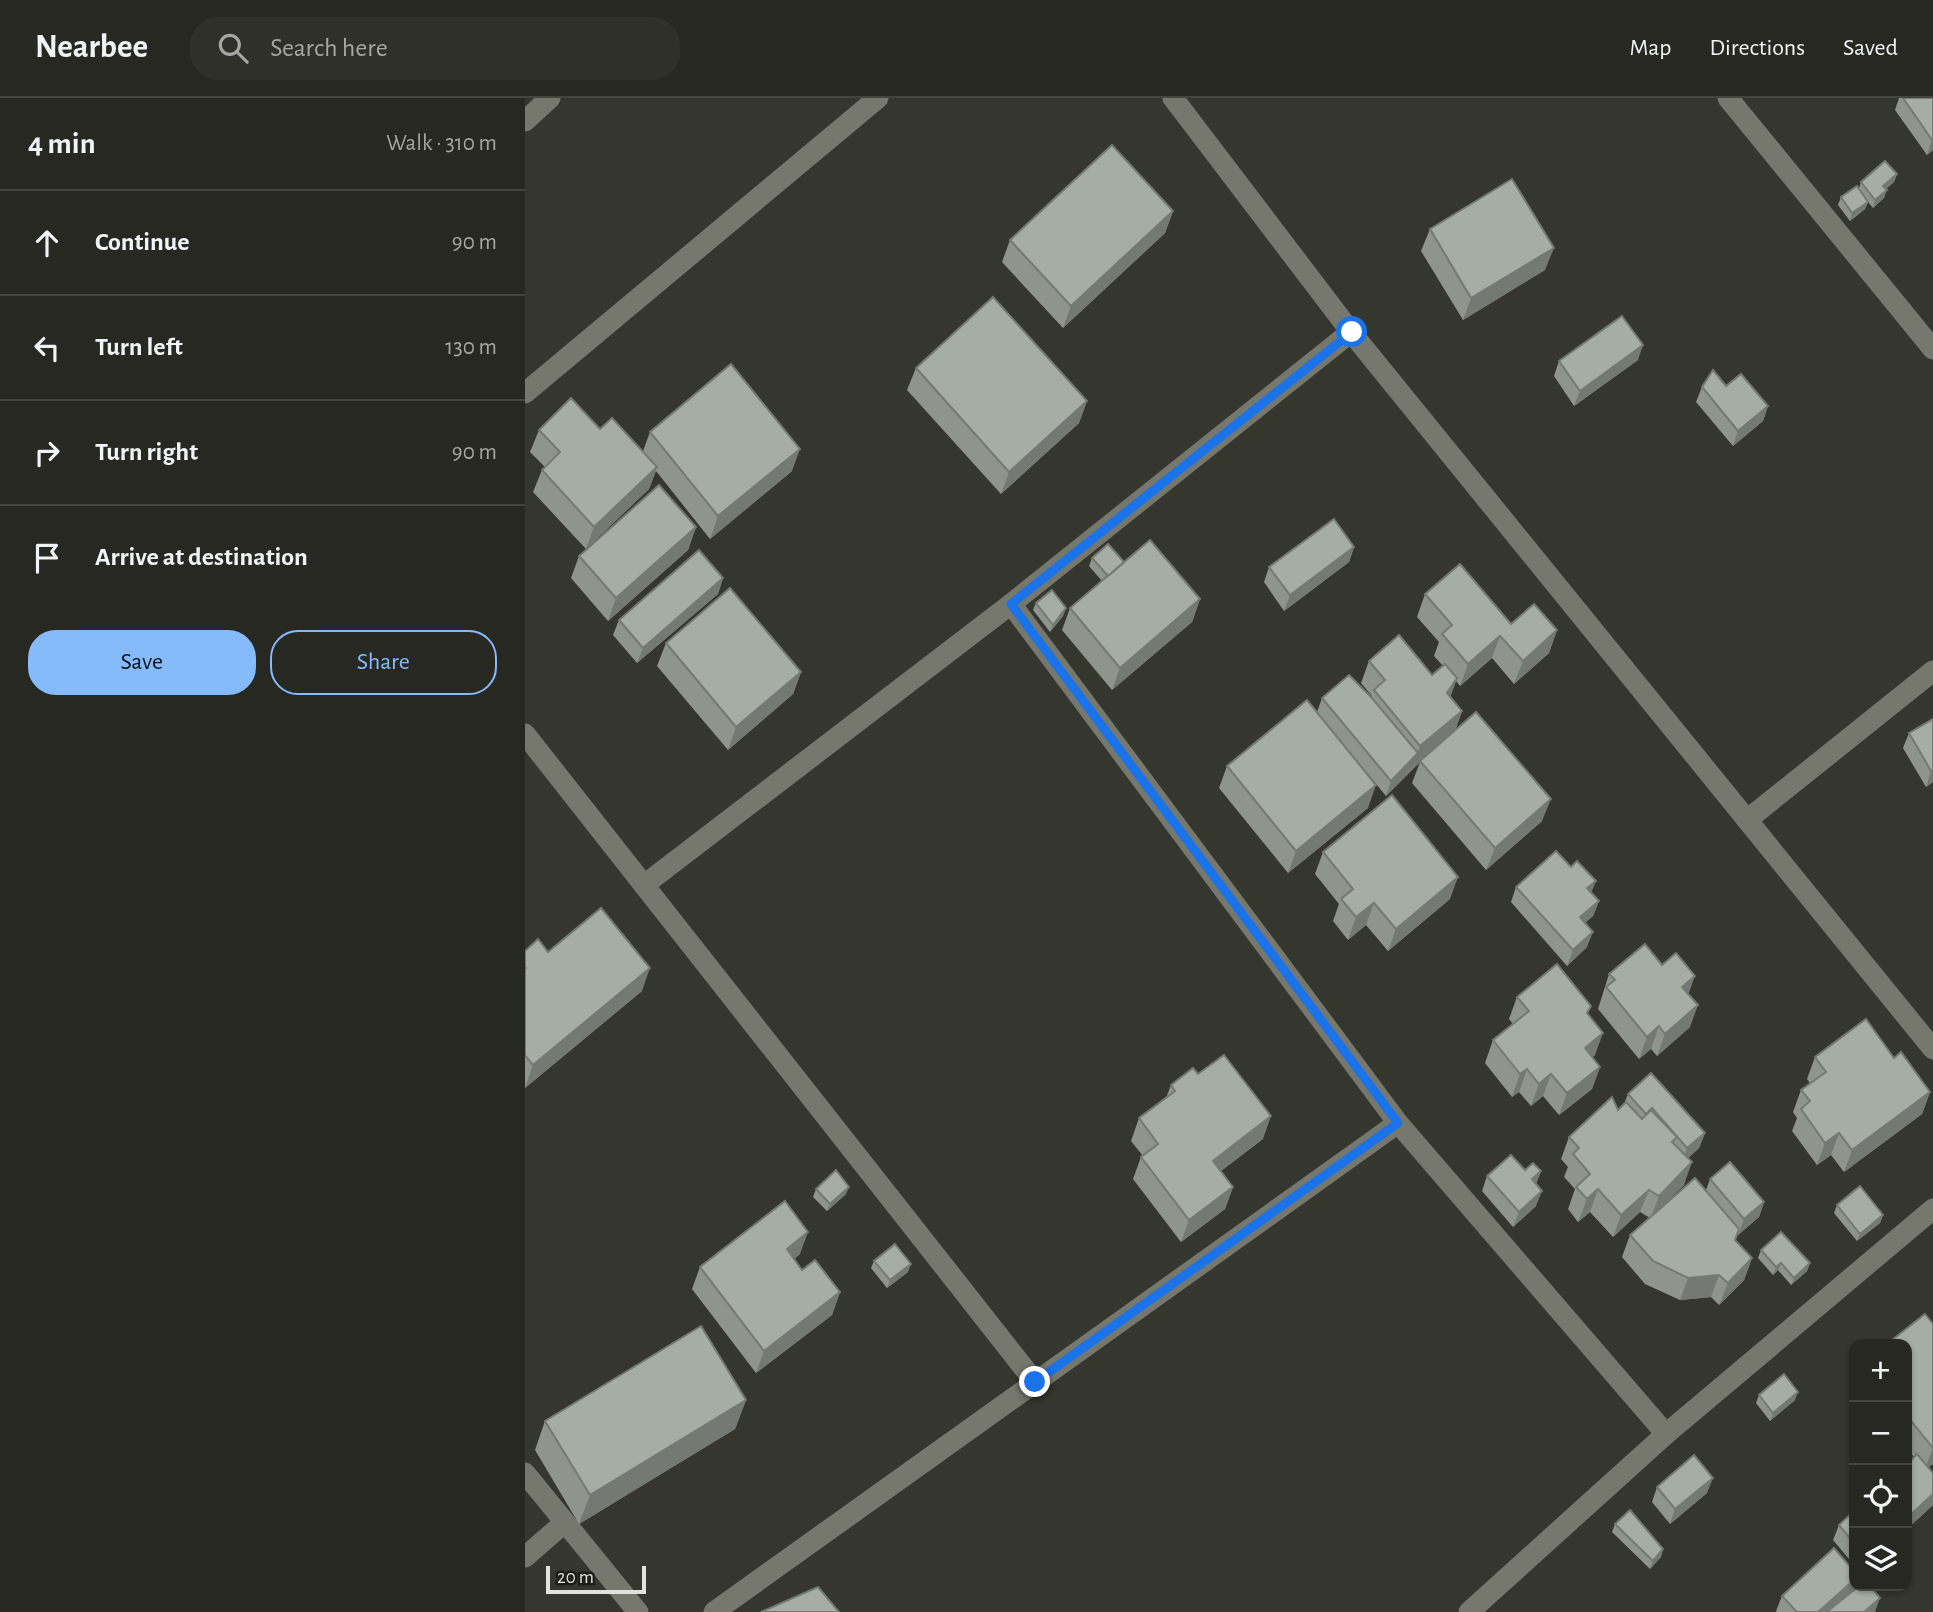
<!DOCTYPE html>
<meta charset="utf-8">
<style>
body{margin:0;font-family:"Alegreya Sans",sans-serif;background:#30302a;color:#f1f3f6}
.controls{position:absolute;right:21px;bottom:21px;display:grid;overflow:hidden;border-radius:14px;box-shadow:0 2px 5px #0004}
.controls button{width:63px;height:63px;display:grid;place-items:center;padding:0;border:0;border-bottom:2px solid #444440;background:#282822;color:#f1f3f6;font:35px sans-serif}
.scale{position:absolute;left:21px;bottom:18px;width:100px;box-sizing:border-box;padding-left:7px;border:4px solid #e2e2dd;border-top:0;font-size:19px;line-height:24px;white-space:nowrap;color:#e2e2dd;-webkit-text-stroke:5px #1d1d19;paint-order:stroke}
.stop{position:absolute;width:21px;height:21px;margin:-16px;border:5px solid #1a73e8;border-radius:50%;background:#fff}
.stop.end{background:#1a73e8;border-color:#fff;box-shadow:0 2px 7px #0008}
.list{margin:0;padding:0;list-style:none}
h2{display:flex;justify-content:space-between;align-items:center;height:91px;margin:0;padding:0 28px;font-size:30px}
h2 small{font-size:23px;font-weight:400;color:#a5a6a5}
.list li{display:grid;grid-template-columns:46px 1fr auto;gap:21px;align-items:center;box-sizing:border-box;height:105px;padding:0 28px;border-top:2px solid #444440}
.list b{display:block;font-size:26px;white-space:nowrap}
.list em{font-size:23px;font-style:normal;color:#a5a6a5}
.actions{display:flex;gap:14px;padding:21px 28px}
.actions a{flex:1;padding:16px 0;border:2px solid #85bbfb;border-radius:28px;text-align:center;font-size:24px;color:#85bbfb}
.actions .main{background:#85bbfb;color:#111}
.icon{flex:none;width:38px;height:38px;fill:none;stroke:currentColor;stroke-width:2;stroke-linecap:round;stroke-linejoin:round}
.map{position:relative;flex:none;width:1408px;height:1514px;overflow:hidden}
header{display:flex;align-items:center;gap:42px;box-sizing:border-box;height:98px;padding:0 35px;background:#282822;border-bottom:2px solid #444440}
header strong{font-size:33px}
nav{display:flex;gap:38px;margin-inline-start:auto;font-size:24px}
.search{width:490px;height:63px;background:#30302a;display:flex;align-items:center;gap:18px;box-sizing:border-box;padding:0 24px;border-radius:28px;color:#a5a6a5;font-size:26px}
main{display:flex}
aside{flex:1;background:#282822}
.map>svg:first-child{display:block}
</style>
<header>
<strong>Nearbee</strong>
<div class="search"><svg class="icon" aria-label="search" viewBox="0 0 24 24"><circle cx="10" cy="10" r="6"/><path d="M15 15l6 6"/></svg>Search here</div>
<nav><a>Map</a><a>Directions</a><a>Saved</a></nav>
</header>
<main>
<aside>
<h2>4 min<small>Walk · 310 m</small></h2>
<ul class="list">
<li><svg class="icon" aria-label="ahead" viewBox="0 0 24 24"><path d="M12 20V5M6 11l6-6 6 6"/></svg><div><b>Continue</b></div><em>90 m</em></li>
<li><svg class="icon" aria-label="left" viewBox="0 0 24 24"><path d="M17 20v-9H6M10 6l-5 5 5 5"/></svg><div><b>Turn left</b></div><em>130 m</em></li>
<li><svg class="icon" aria-label="right" viewBox="0 0 24 24"><path d="M7 20v-9h11M14 6l5 5-5 5"/></svg><div><b>Turn right</b></div><em>90 m</em></li>
<li><svg class="icon" aria-label="arrive" viewBox="0 0 24 24"><path d="M6 21V4h12l-3 4 3 4H6"/></svg><div><b>Arrive at destination</b></div></li>
</ul>
<div class="actions"><a class="main">Save</a><a>Share</a></div>
</aside>
<div class="map">
<svg width="1408" height="1514" viewBox="0 0 1408 1514">
<rect width="100%" height="100%" fill="#35362d"/>
<g fill="none" stroke-linecap="round" stroke-linejoin="round">
<!-- minor -->
<g stroke="#76776d" stroke-width="21">
<path d="M648 0 826 234 1408 951"/>
<path d="M1203 0 1408 251"/>
<path d="M0 23 25 0"/>
<path d="M0 295 353 0"/>
<path d="M486 506 873 1025 1141 1336"/>
<path d="M0 636 510 1284"/>
<path d="M1222 722 1408 573"/>
<path d="M119 787 486 506 826 234"/>
<path d="M0 1375 113 1514"/>
<path d="M0 1459 39 1425"/>
<path d="M189 1514 873 1025"/>
<path d="M944 1514 1141 1336 1408 1111"/>
</g>
</g>
<!-- wall -->
<g fill="#8f958d">
<path d="M1374 0H1408V52L1402 57 1370 12Z"/>
<path d="M1372 76 1369 84 1361 91 1359 100 1348 110 1343 104 1340 111 1325 123 1313 107 1316 99 1334 90 1336 84Z"/>
<path d="M648 113 640 135 538 230 477 164 485 142Z"/>
<path d="M905 131 1020 172 938 222 896 153Z"/>
<path d="M1113 262 1049 308 1029 278 1034 263Z"/>
<path d="M391 270 562 303 554 325 476 396 382 292Z"/>
<path d="M1201 288 1243 308 1238 323 1208 348 1171 304 1177 289Z"/>
<path d="M75 331 118 353 125 334 267 373 185 441 131 373 124 391 61 451 8 394 17 372 20 369 5 354 14 332Z"/>
<path d="M171 429 163 452 83 523 46 480 54 458Z"/>
<path d="M829 449 824 464 759 513 739 484 744 469Z"/>
<path d="M567 460 599 464 675 501 667 524 587 592 537 532 545 510 577 483 564 468Z"/>
<path d="M198 480 193 496 112 565 88 537 94 522Z"/>
<path d="M900 496 986 526 1032 532 1024 555 989 586 967 560 935 588 931 583 925 599 937 613 930 633 1017 723 961 772 887 685 895 664 861 698 824 653 843 710 763 775 694 690 702 668 792 614 797 600 846 599 847 598 836 585 844 563 907 577 918 568 909 558 914 544 892 519Z"/>
<path d="M511 505 541 510 538 518 525 534 508 512Z"/>
<path d="M141 545 276 574 268 596 203 652 132 568Z"/>
<path d="M1408 621V684L1401 689 1378 650 1384 635Z"/>
<path d="M798 754 925 801 863 853 841 827 823 842 808 823 814 806 790 776Z"/>
<path d="M991 789 1066 795 1074 803 1068 818 1060 825 1062 849 1042 868 986 804Z"/>
<path d="M0 853 23 854 117 893 0 990Z"/>
<path d="M1084 876 1164 896 1165 929 1132 958 1126 951 1114 961 1073 911Z"/>
<path d="M992 899 1063 917 1070 957 1067 959 1075 969 1067 991 1034 1017 1018 998 1006 1008 994 994 987 999 960 965 968 942 988 926 984 921Z"/>
<path d="M1290 959 1369 960 1405 994 1397 1016 1319 1074 1306 1057 1292 1067 1267 1033 1272 1020 1268 1014 1276 992 1285 985 1282 981Z"/>
<path d="M673 976 738 1041 696 1073 708 1089 700 1111 656 1144 608 1081 616 1059 618 1058 606 1043 614 1020 641 1000 646 987Z"/>
<path d="M1103 996 1180 1035 1174 1050 1163 1060 1159 1087 1133 1112 1181 1092 1185 1081 1239 1104 1234 1119 1213 1137V1136L1210 1143 1227 1160 1219 1182 1194 1207 1186 1199 1155 1202 1120 1186 1097 1159 1105 1137 1125 1120 1115 1114 1088 1139 1065 1114 1053 1124 1043 1111 1050 1091 1039 1079 1043 1069 1036 1061 1044 1039 1093 1012 1099 1006Z"/>
<path d="M1000 1072 1016 1073 1011 1086V1108L988 1129 957 1093 962 1078Z"/>
<path d="M291 1091 321 1096 302 1113 288 1099Z"/>
<path d="M1312 1107 1358 1117 1355 1125 1332 1143 1309 1115Z"/>
<path d="M1236 1152 1285 1165 1282 1173 1266 1187 1253 1172 1248 1177 1233 1160Z"/>
<path d="M275 1156 269 1161 277 1172 315 1194 307 1217 231 1275 167 1191 175 1169Z"/>
<path d="M349 1163 383 1174 362 1190 346 1170Z"/>
<path d="M1408 1226V1366L1403 1369 1408 1407 1382 1431V1366L1389 1359 1382 1351V1246Z"/>
<path d="M1234 1297 1270 1302 1245 1323 1231 1305Z"/>
<path d="M221 1302 210 1331 54 1426 10 1352 20 1323Z"/>
<path d="M1132 1389 1182 1395 1145 1426 1127 1404Z"/>
<path d="M1329 1413V1467L1308 1442 1314 1427Z"/>
<path d="M1090 1426 1138 1451 1136 1459 1125 1471 1087 1434Z"/>
<path d="M1330 1488 1328 1492 1350 1514H1252L1251 1513 1257 1498Z"/>
</g>
<!-- shaded-wall -->
<g fill="#747973">
<path d="M1408 41V52L1402 57 1407 42Z"/>
<path d="M1372 76 1369 84 1355 96 1358 88Z"/>
<path d="M1362 92 1359 100 1348 110 1350 102Z"/>
<path d="M1343 104 1340 111 1325 123 1327 115Z"/>
<path d="M648 113 640 135 538 230 546 208Z"/>
<path d="M1029 150 1020 172 938 222 946 200Z"/>
<path d="M1118 247 1113 262 1049 308 1055 293Z"/>
<path d="M562 303 554 325 476 396 484 374Z"/>
<path d="M1243 308 1238 323 1208 348 1213 333Z"/>
<path d="M275 351 267 373 185 441 193 418Z"/>
<path d="M132 369 124 391 61 451 69 429Z"/>
<path d="M171 429 163 452 83 523 91 500Z"/>
<path d="M829 449 824 464 759 513 765 497Z"/>
<path d="M198 480 193 496 112 565 118 550Z"/>
<path d="M675 501 667 524 587 592 595 570Z"/>
<path d="M541 510 538 518 525 534 528 527Z"/>
<path d="M1032 532 1024 555 989 586 998 563Z"/>
<path d="M975 538 967 560 935 588 943 566Z"/>
<path d="M276 574 268 596 203 652 211 629Z"/>
<path d="M932 580 924 603 922 595Z"/>
<path d="M937 613 929 635 887 671 895 648Z"/>
<path d="M893 655 887 671 861 698 866 683Z"/>
<path d="M1408 672V684L1401 689 1406 673Z"/>
<path d="M851 687 843 710 763 775 771 753Z"/>
<path d="M1026 701 1017 723 961 772 970 750Z"/>
<path d="M933 779 925 801 863 853 871 831Z"/>
<path d="M1071 783 1065 798 1062 790Z"/>
<path d="M1074 803 1068 818 1049 834 1055 819Z"/>
<path d="M849 805 841 827 823 842 831 819Z"/>
<path d="M1068 834 1062 849 1042 868 1048 852Z"/>
<path d="M125 870 117 893 0 990 8 967Z"/>
<path d="M1170 878 1162 900 1157 889Z"/>
<path d="M1173 907 1165 929 1132 958 1140 936Z"/>
<path d="M1134 928 1126 951 1114 961 1122 939Z"/>
<path d="M1078 935 1070 957 1052 972 1060 950Z"/>
<path d="M1075 969 1067 991 1034 1017 1042 995Z"/>
<path d="M1002 971 994 994 987 999 995 976Z"/>
<path d="M1026 976 1018 998 1006 1008 1014 986Z"/>
<path d="M1405 994 1397 1016 1319 1074 1327 1052Z"/>
<path d="M746 1018 738 1041 680 1085 688 1063Z"/>
<path d="M1180 1035 1174 1050 1157 1066 1162 1050Z"/>
<path d="M1314 1035 1306 1057 1292 1067 1300 1045Z"/>
<path d="M1167 1064 1159 1087 1126 1120 1134 1098Z"/>
<path d="M1016 1073 1010 1088 1007 1081Z"/>
<path d="M324 1089 321 1096 302 1113 305 1106Z"/>
<path d="M708 1089 700 1111 656 1144 664 1122Z"/>
<path d="M1073 1091 1065 1114 1053 1124 1062 1101Z"/>
<path d="M1124 1092 1115 1114 1088 1139 1096 1117Z"/>
<path d="M1017 1093 1011 1108 988 1129 994 1114Z"/>
<path d="M1239 1104 1234 1119 1213 1137 1219 1121Z"/>
<path d="M1358 1117 1355 1125 1332 1143 1335 1136Z"/>
<path d="M283 1134 275 1156 253 1173 262 1151Z"/>
<path d="M1227 1160 1219 1182 1194 1207 1203 1185Z"/>
<path d="M1256 1165 1253 1172 1248 1177 1251 1169Z"/>
<path d="M1285 1165 1282 1173 1266 1187 1269 1180Z"/>
<path d="M386 1166 383 1174 362 1190 365 1182Z"/>
<path d="M1194 1177 1186 1199 1155 1202 1163 1180Z"/>
<path d="M315 1194 307 1217 231 1275 239 1253Z"/>
<path d="M1273 1294 1270 1302 1245 1323 1248 1315Z"/>
<path d="M221 1302 210 1331 54 1426 65 1397Z"/>
<path d="M1408 1350V1366L1399 1373Z"/>
<path d="M1188 1380 1182 1395 1145 1426 1150 1411Z"/>
<path d="M1408 1396V1407L1382 1431V1420Z"/>
<path d="M1138 1451 1136 1459 1125 1471 1128 1463Z"/>
<path d="M1329 1482V1488H1330L1328 1493 1303 1514H1293Z"/>
<path d="M1355 1500 1350 1514H1339Z"/>
</g>
<!-- building -->
<g fill="#a6ada4" stroke="#747973" stroke-width="2">
<path d="M1378 0H1408V41L1407 42Z"/>
<path d="M587 47 648 113 546 208 485 142Z"/>
<path d="M1360 63 1372 76 1358 88 1362 92 1350 102 1336 84Z"/>
<path d="M987 81 1029 150 946 200 905 131Z"/>
<path d="M1332 88 1343 104 1327 115 1316 99Z"/>
<path d="M468 199 562 303 484 374 391 270Z"/>
<path d="M1097 218 1118 247 1055 293 1034 263Z"/>
<path d="M206 266 275 351 193 418 125 334Z"/>
<path d="M1188 272 1201 288 1216 276 1243 308 1213 333 1177 289Z"/>
<path d="M46 300 75 331 87 320 132 369 69 429 17 372 35 354 14 332Z"/>
<path d="M134 387 171 429 91 500 54 458Z"/>
<path d="M809 421 829 449 765 497 744 469Z"/>
<path d="M625 442 675 501 595 570 545 510Z"/>
<path d="M583 446 599 464 583 478 567 460Z"/>
<path d="M174 452 198 480 118 550 94 522Z"/>
<path d="M935 466 986 526 1009 506 1032 532 998 563 975 538 943 566 917 536 927 527 900 496Z"/>
<path d="M205 490 276 574 211 629 141 545Z"/>
<path d="M527 492 541 510 528 527 511 505Z"/>
<path d="M874 537 907 577 920 566 932 580 922 595 937 613 895 648 849 592 860 582 844 563Z"/>
<path d="M824 577 846 599 893 655 866 683 797 600Z"/>
<path d="M782 602 851 687 771 753 702 668Z"/>
<path d="M951 614 1026 701 970 750 895 663Z"/>
<path d="M1408 621V672L1406 673 1384 635Z"/>
<path d="M867 697 933 779 871 831 849 805 831 819 816 801 828 791 798 754Z"/>
<path d="M1031 753 1046 769 1052 763 1071 783 1062 790 1074 803 1055 819 1068 834 1048 852 991 789Z"/>
<path d="M76 810 125 870 8 967 0 957V871L1 870 0 869V853L13 841 23 854Z"/>
<path d="M1120 846 1137 867 1151 855 1170 878 1157 889 1173 907 1140 936 1134 928 1122 939 1081 889 1090 882 1084 876Z"/>
<path d="M1032 866 1066 908 1062 915 1078 935 1060 950 1075 969 1042 995 1026 976 1014 986 1002 971 995 976 968 942 1004 913 992 899Z"/>
<path d="M1341 921 1369 960 1376 954 1405 994 1327 1052 1314 1035 1300 1045 1276 1011 1285 1003 1276 992 1301 974 1290 959Z"/>
<path d="M699 957 746 1018 688 1063 708 1089 664 1122 616 1059 633 1046 614 1020 650 993 646 987 668 970 673 976Z"/>
<path d="M1126 975 1180 1035 1162 1050 1127 1010 1121 1016 1103 996Z"/>
<path d="M1087 999 1093 1012 1101 1004 1117 1021 1126 1012 1152 1039 1147 1044 1167 1064 1134 1098 1124 1092 1096 1117 1073 1091 1062 1101 1051 1089 1065 1076 1048 1056 1054 1050 1044 1039Z"/>
<path d="M986 1057 1000 1072 1008 1065 1016 1073 1007 1081 1017 1093 994 1114 962 1078Z"/>
<path d="M1205 1064 1239 1104 1219 1121 1185 1081Z"/>
<path d="M311 1072 324 1089 305 1106 291 1091Z"/>
<path d="M1170 1080 1214 1131 1210 1142 1227 1160 1203 1185 1194 1177 1163 1180 1128 1163 1105 1137Z"/>
<path d="M1335 1088 1358 1117 1335 1136 1312 1107Z"/>
<path d="M260 1103 283 1134 262 1151 277 1172 290 1162 315 1194 239 1253 175 1169Z"/>
<path d="M1256 1134 1285 1165 1269 1180 1256 1165 1251 1169 1236 1152Z"/>
<path d="M370 1146 386 1166 365 1182 349 1163Z"/>
<path d="M1400 1216 1408 1226V1350L1382 1318V1246H1362Z"/>
<path d="M176 1228 221 1302 65 1397 20 1323Z"/>
<path d="M1259 1276 1273 1294 1248 1315 1234 1297Z"/>
<path d="M1392 1356 1408 1375V1396L1382 1420V1366Z"/>
<path d="M1169 1357 1188 1380 1150 1411 1132 1389Z"/>
<path d="M1105 1412 1138 1451 1128 1463 1090 1426Z"/>
<path d="M1329 1413V1445L1314 1427Z"/>
<path d="M1309 1450 1329 1473V1482L1293 1514H1272L1257 1498Z"/>
<path d="M1334 1488H1345L1355 1500 1339 1514H1304L1303 1513Z"/>
<path d="M293 1489 314 1514H236Z"/>
</g>
<g fill="none" stroke-linecap="round" stroke-linejoin="round">
<!-- route -->
<path stroke="#1a73e8" stroke-width="9" d="M510 1284 873 1025 486 506 827 234"/>
</g>
</svg>
<div class="controls">
<button>+</button>
<button>−</button>
<button><svg class="icon" aria-label="locate" viewBox="0 0 24 24"><circle cx="12" cy="12" r="6"/><path d="M12 2v4M12 18v4M2 12h4M18 12h4"/></svg></button>
<button><svg class="icon" aria-label="layers" viewBox="0 0 24 24"><path d="M12 4l9 5-9 5-9-5zM3 14l9 5 9-5"/></svg></button>
</div>
<div class="scale">20 m</div>
<div class="stop" style="left:827px;top:234px"></div>
<div class="stop end" style="left:510px;top:1284px"></div>
</div>
</main>
